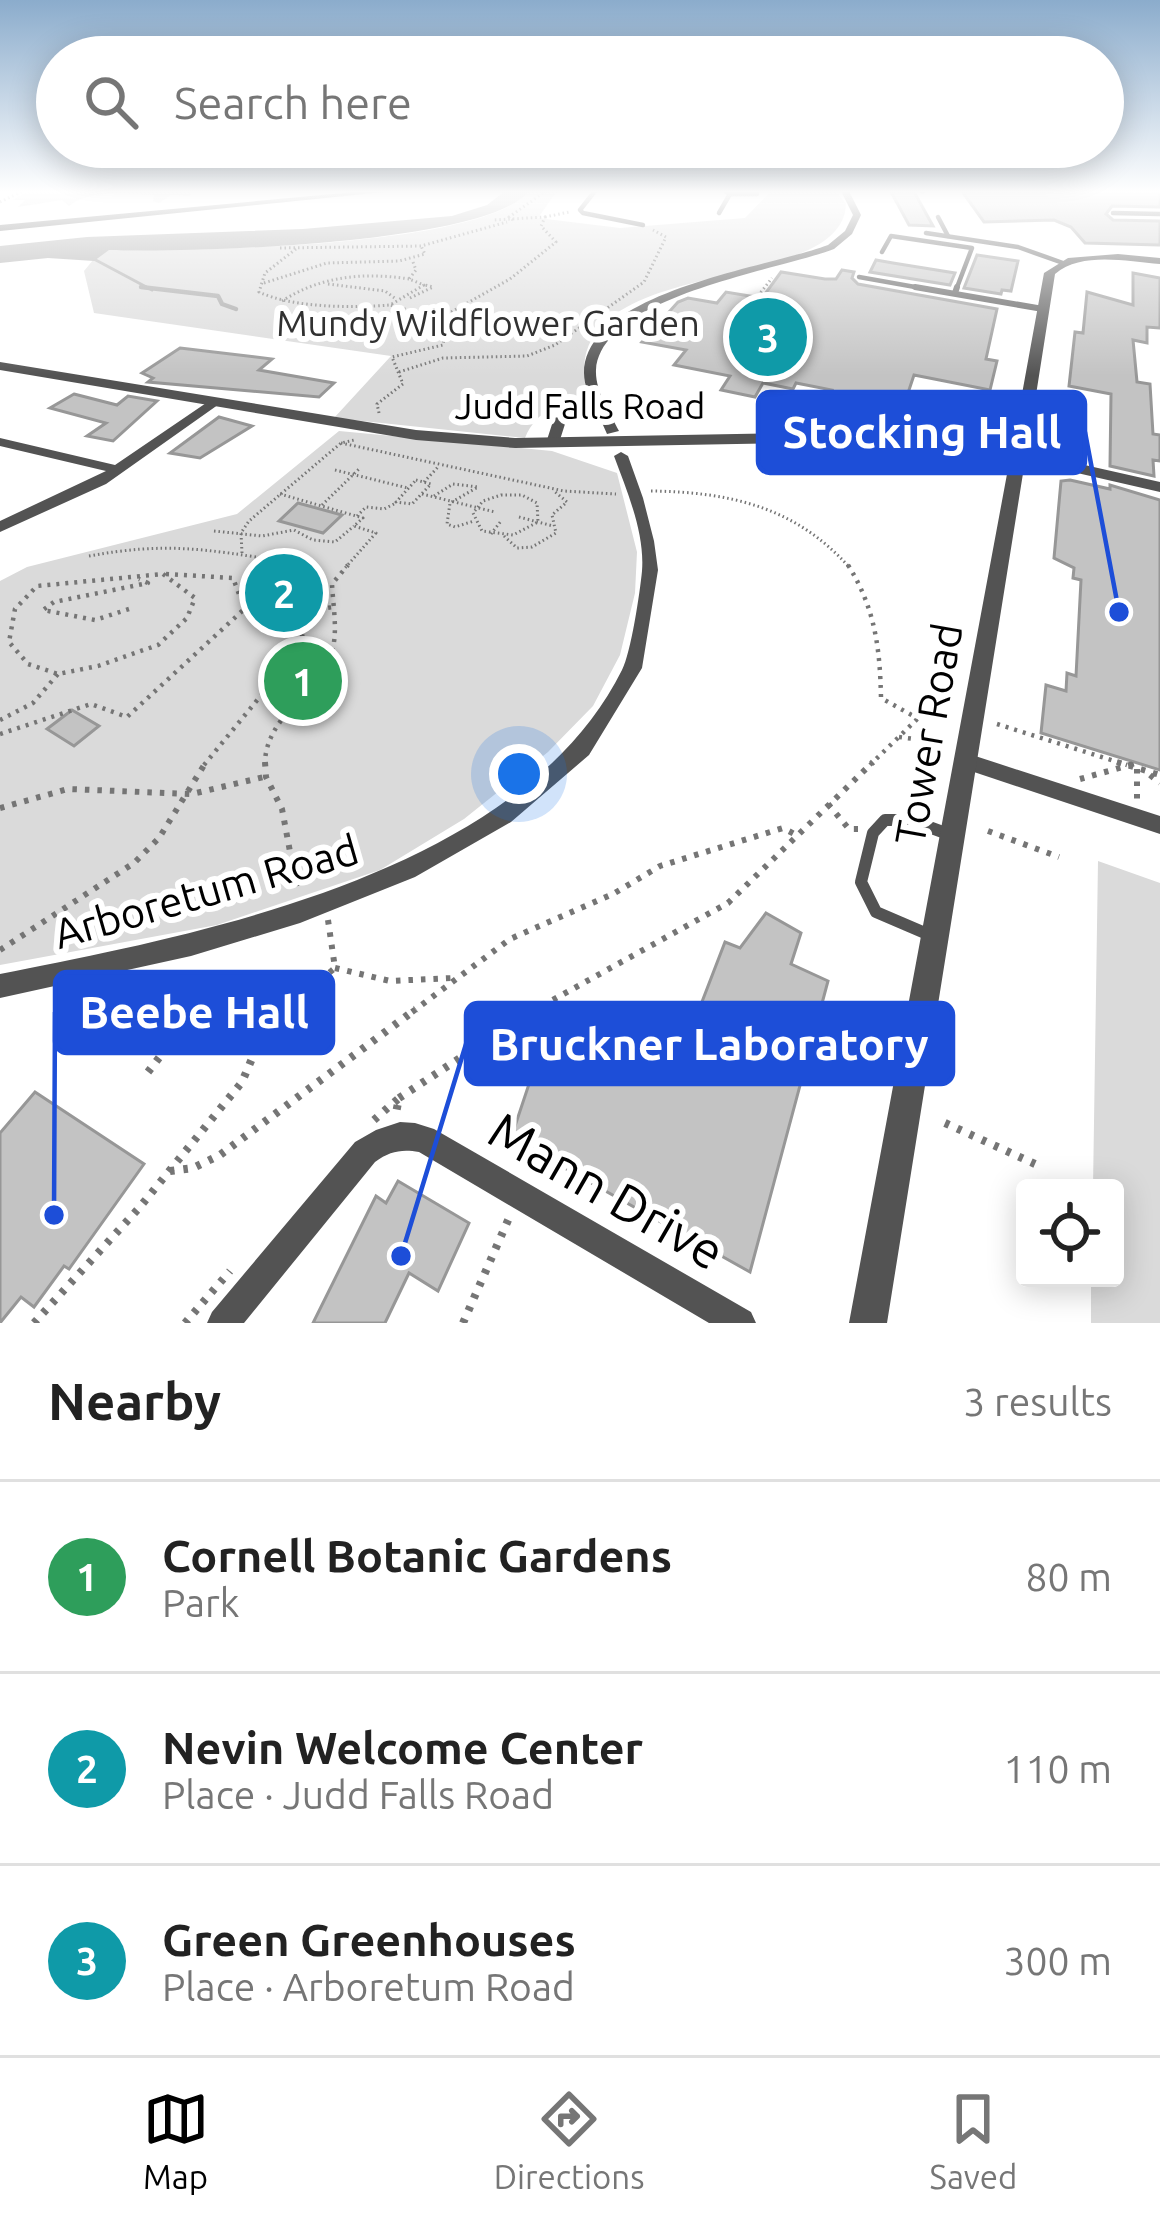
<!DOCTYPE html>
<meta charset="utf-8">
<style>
body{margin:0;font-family:Ubuntu,sans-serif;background:#f2f2f2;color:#222}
.controls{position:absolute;right:36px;bottom:36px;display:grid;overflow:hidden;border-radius:12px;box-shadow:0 6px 30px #0003}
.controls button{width:108px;height:108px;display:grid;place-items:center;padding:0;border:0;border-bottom:3px solid #e0e0e0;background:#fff;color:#222;font:60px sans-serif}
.you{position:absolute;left:519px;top:774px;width:42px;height:42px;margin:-30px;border:9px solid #fff;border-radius:50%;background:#1a73e8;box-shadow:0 0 0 18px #1a73e833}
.badge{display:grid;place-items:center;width:78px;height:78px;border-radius:50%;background:#000;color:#fff;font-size:39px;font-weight:700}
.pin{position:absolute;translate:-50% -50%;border:6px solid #fff;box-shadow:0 3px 12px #0006}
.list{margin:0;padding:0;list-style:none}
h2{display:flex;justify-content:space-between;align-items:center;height:156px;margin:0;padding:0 48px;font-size:51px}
h2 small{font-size:39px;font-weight:400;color:#767676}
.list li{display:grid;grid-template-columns:78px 1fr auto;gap:36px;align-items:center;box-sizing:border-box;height:192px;padding:0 48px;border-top:3px solid #e0e0e0}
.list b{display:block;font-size:45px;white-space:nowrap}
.list p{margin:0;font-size:39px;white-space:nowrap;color:#767676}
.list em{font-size:39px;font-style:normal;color:#767676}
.icon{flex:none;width:66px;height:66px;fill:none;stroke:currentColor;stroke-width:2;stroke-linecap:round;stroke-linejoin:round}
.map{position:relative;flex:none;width:1160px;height:1323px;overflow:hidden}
.search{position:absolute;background:#fff;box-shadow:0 6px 30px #0003;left:36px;right:36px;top:36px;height:132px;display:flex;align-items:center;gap:30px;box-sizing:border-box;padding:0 42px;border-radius:66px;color:#767676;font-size:45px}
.sheet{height:732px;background:#fff}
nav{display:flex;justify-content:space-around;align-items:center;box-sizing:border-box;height:168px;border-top:3px solid #e0e0e0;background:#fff;font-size:33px;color:#767676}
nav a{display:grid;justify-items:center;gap:6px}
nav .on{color:#000}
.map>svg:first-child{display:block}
</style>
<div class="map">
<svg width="1160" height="1323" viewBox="0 0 1160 1323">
<rect width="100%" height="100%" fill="#fff"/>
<!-- green -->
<g fill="#dadada">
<path d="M28 191H191L190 196 171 195 159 203 153 201 154 195C128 194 90 189 69 206L62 200 18 207 25 200H13Z"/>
<path d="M529 191H557L538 218 620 228 745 218 771 191H836L846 204C842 302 547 247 588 398 558 405 537 409 525 438L334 418 391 356 94 313 84 271 98 254 109 250C188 251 484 248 529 191Z"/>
<path d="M339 431 552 451 617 473 637 552 635 593 620 655 593 706 548 752 464 819 380 870 217 925 0 965V581L27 567 237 514Z"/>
<path d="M1098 861 1160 883V1323H1091V1278H1115V1188H1093Z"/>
</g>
<!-- water -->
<path fill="#a1a1a1" d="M505 191H529C488 245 183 253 109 250L94 261 48 258 0 263V246L87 237 303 229 452 216 487 205Z"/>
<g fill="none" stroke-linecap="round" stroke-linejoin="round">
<!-- stream-far1 -->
<path stroke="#a1a1a1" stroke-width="3" d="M92 258 152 290"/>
<!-- stream -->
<path stroke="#a1a1a1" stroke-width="4.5" d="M141 287 218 296 222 304 236 309"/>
</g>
<!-- building -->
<g fill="#c3c3c3" stroke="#979797" stroke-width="3">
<path d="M890 190H913L933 226 909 225Z"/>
<path d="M961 190H1160V207L1112 206 1106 214 1113 220 1160 221V245L1085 243 1071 227 1054 220 984 222Z"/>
<path d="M977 255 1018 261 1011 291 1002 290 1001 294 964 288Z"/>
<path d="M876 260 893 263 955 273 950 285 870 272Z"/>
<path d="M842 270 854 272 852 278 858 284 997 309 986 359 997 361 990 390 914 375 900 417 826 404 832 390 796 383 793 389 763 383 755 397 721 390 730 376 674 365 686 350 642 342 678 302 688 298 717 303 726 292 762 298 781 272 825 279H836Z"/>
<path d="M1133 273 1160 278V328L1147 327V343L1133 340 1137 382 1150 384 1153 434 1160 435V461L1153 460 1154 476 1110 466 1111 394 1069 386 1075 332 1083 333 1087 292 1133 305Z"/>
<path d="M180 348 272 359 259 370 334 383 319 397 148 382 153 378 142 373Z"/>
<path d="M74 394 117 405 128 396 157 401 113 441 87 436 106 423 50 408Z"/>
<path d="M219 417 252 426 200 458 170 453Z"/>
<path d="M1070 480 1110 489V485L1160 500V770L1041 733 1046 685 1066 691 1067 673 1076 676 1081 580 1073 578 1074 568 1054 558 1061 481Z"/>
<path d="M298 503 342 515 323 533 279 521Z"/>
<path d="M294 563 314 564 304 586 311 588 267 624 252 614 260 604 255 603 283 569Z"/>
<path d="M72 710 99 726 74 746 47 729Z"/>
<path d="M766 913 801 933 791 964 828 981 750 1272 511 1138 547 1030 663 1062 680 1059 725 942 740 948Z"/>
<path d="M35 1092 144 1164 69 1269 64 1266 34 1307 21 1297 0 1323V1133Z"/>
<path d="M398 1181 469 1223 438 1291 409 1273 385 1323H313L376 1196 386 1203Z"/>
</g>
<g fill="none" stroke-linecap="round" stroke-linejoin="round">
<!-- path-far3 -->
<g stroke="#757575" stroke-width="3" stroke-dasharray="1.5 3" stroke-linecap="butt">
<path d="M0 202 23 191"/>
<path d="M545 217 569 212"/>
<path d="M513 220 509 217 546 191"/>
<path d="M280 248 421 246 507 222"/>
<path d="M296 249 265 273 259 292C293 308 353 308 390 305"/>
<path d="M413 262 416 270 409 279 424 285 390 305 438 318"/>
<path d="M264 283 327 263 399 261 425 254 421 246"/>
<path d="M328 284 385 291 396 299"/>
<path d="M758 296 772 278"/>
<path d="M410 298 433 287 425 285"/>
<path d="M282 301C321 276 364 272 409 279"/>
<path d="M399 372 443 358 527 356 555 345 644 282 666 237 653 230"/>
<path d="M379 413 377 404 403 384 392 357 443 345 444 339 412 334 510 279 556 242 541 226 545 217 494 220"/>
<path d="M341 443 564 491 616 494"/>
<path d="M335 470 408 488"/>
<path d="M416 480 431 484 412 504 396 502Z"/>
<path d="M424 482 438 467"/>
<path d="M651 491C730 492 796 507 850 568"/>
<path d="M280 494 363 518 354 526 376 533 345 568"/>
<path d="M422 494 495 512"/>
<path d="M501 495H522L537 503 538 522 513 535 482 531 473 513 483 501Z"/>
<path d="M434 496 453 484 478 487 450 503 447 524 455 527 474 521"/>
<path d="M322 505 359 469"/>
<path d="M357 516 366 507 384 509 394 504"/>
<path d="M519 517 553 526"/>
<path d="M214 531 262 536 294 530 313 540 335 542 354 526"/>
<path d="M491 534 501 521"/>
<path d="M504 536 517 548 532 547 556 533 552 515 567 502 554 491"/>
<path d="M242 553 241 533 249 521 341 443 354 440"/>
<path d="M89 556C165 542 206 549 281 561L276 568"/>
</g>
<!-- path-far2 -->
<g stroke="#757575" stroke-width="4.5" stroke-dasharray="3 6" stroke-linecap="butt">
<path d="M848 565C875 608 880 648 881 698L917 718"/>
<path d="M163 574 195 598 187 618 158 645 98 666 58 674 28 664 9 642 15 609 37 586Z"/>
<path d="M166 574 233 578 240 597 253 601"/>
<path d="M129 609 95 620 43 610 54 602 148 583 139 579"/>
<path d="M0 720 33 703 58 674"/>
<path d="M997 724 1127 765"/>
<path d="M0 734 91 704 127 717 253 601 278 565"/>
<path d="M899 737 945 743"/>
<path d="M204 765 295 654 312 610 334 607"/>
<path d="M265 765C264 718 318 692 332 651 338 632 333 605 332 584L348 565"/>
<path d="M870 765 949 688"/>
<path d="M1131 765 1137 763"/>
</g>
<!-- path-far1 -->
<g stroke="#757575" stroke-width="6" stroke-dasharray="4.5 8" stroke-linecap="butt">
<path d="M265 762 266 777 282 809 297 889"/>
<path d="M1117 762 1160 775"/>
<path d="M1137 769V799"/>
<path d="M1150 775 1160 783"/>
<path d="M1080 779 1137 763"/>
<path d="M828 804 849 829H858"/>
<path d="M0 808 68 789 192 794 264 777"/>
<path d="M988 831 1059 857"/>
<path d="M328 920 335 968"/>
<path d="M0 950 134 863 159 838 206 762"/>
<path d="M335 968 390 981 453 978"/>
<path d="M194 1012 224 994 238 996 254 1012"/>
<path d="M281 1012 335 968"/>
<path d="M412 1012 510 939 613 894 660 866 783 828 800 837"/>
<path d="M531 1012 728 903 873 762"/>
</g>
<!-- path -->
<g stroke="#757575" stroke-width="8" stroke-dasharray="4.5 9" stroke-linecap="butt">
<path d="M260 1029 284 1009"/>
<path d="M148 1072 197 1009"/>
<path d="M399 1098 535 1009"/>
<path d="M374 1120 399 1098 396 1113"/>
<path d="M945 1123 1035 1164"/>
<path d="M170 1171 193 1168 220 1155 416 1009"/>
<path d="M34 1323 139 1208 242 1082 259 1042 252 1009"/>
<path d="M185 1323 230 1271"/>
<path d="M463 1323 509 1218"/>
</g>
<!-- service-far2 -->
<g stroke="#535353" stroke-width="4.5">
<path d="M595 191 580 210 583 213 643 225"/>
<path d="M730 194H757"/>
<path d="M719 213 730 194 725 191"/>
<path d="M1113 213 1160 214"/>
<path d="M938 217 948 236"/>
<path d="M926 233 1018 247 1063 263"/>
<path d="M882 252 891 236 972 248 956 290"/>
<path d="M859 277 932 290"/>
</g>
<!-- service-far1 -->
<g stroke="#535353" stroke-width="6">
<path d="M915 287 1043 309"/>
<path d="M955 293 957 287"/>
</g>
<!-- service -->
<path stroke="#535353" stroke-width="12" d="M932 936 876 912 861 882 873 833 885 820H910L948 834"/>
<!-- minor -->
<g fill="#535353" fill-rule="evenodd">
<path d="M841 191H849L861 215 852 234 834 249C776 271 601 296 596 370 595 391 610 413 619 431L607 434 599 416 565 424 558 446H548L546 443 554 418 595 409C590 398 584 386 584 373 585 291 767 268 828 245L845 231 853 215Z"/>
<path d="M917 191H925L926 192 922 194Z"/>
<path d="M212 399 222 402 106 484 0 532V521L106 471 0 446V438L115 465Z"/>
<path d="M621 452 628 456 643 498 654 541 658 570 642 668 589 755 511 822 415 877 300 923 191 956 0 998V974C203 934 521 873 622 670 631 653 640 592 642 571 645 533 627 491 614 456Z"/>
<path d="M966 753 1160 816V834L959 767 956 761 959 755Z"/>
<path d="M400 1122 415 1123 434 1129 751 1312 756 1323H709L419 1152C402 1149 390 1151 375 1162L244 1323H207L212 1312 355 1142 376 1130Z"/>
</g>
<!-- tertiary -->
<g fill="#535353" fill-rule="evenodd">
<path d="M365 191H394L0 231V225Z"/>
<path d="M1118 254 1160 258V264C1127 262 1083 251 1055 274L1027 452 1160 482V492L1025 461 887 1323H849L1010 458 903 441 515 448 416 440 0 370V362L416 430 515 438 903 431 1012 449 1044 273 1068 258Z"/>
</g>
</g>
<!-- sky -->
<linearGradient id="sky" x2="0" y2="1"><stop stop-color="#8baccc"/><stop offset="0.51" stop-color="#fff"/><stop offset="1" stop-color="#fff" stop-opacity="0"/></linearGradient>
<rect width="1160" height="376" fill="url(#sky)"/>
<g text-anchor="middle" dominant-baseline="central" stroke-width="12" stroke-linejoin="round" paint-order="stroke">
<!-- far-park labels -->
<g font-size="36" fill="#313131" stroke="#fff">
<text x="488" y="322">Mundy Wildflower Garden</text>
</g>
<!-- far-street labels -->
<g font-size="36" fill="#000" stroke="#fff">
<text x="580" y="405">Judd Falls Road</text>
</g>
<!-- street labels -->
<g font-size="42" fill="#000" stroke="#fff">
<text transform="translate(928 734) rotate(-80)">Tower Road</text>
<text transform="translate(206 891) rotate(-16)">Arboretum Road</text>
</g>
<!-- near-street labels -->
<g font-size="51" fill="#000" stroke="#fff">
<text transform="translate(607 1190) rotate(30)">Mann Drive</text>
</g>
</g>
<!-- callouts -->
<path fill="none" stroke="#1d4ed8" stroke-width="4.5" d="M1119 612L1085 432M54 1215L55 1012M401 1256L466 1044"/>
<g fill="#1d4ed8" stroke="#fff" stroke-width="4.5">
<circle cx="1119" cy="612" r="12"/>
<circle cx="54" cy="1215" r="12"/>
<circle cx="401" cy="1256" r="12"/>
</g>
<g fill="#1d4ed8" stroke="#1d4ed8" stroke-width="4.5">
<rect x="758" y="392" width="327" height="81" rx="12"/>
<rect x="55" y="972" width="278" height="81" rx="12"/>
<rect x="466" y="1003" width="487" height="81" rx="12"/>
</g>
<g font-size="45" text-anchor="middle" font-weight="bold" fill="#fff">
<text x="922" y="448">Stocking Hall</text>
<text x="194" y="1028">Beebe Hall</text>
<text x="709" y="1060">Bruckner Laboratory</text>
</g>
</svg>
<div class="controls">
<button><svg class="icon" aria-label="locate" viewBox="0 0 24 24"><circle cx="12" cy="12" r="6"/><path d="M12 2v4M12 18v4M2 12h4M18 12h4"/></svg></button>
</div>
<div class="you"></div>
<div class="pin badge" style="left:303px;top:681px;background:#2e9e5b">1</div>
<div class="pin badge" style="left:284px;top:593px;background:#0f9aa8">2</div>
<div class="pin badge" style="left:768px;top:337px;background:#0f9aa8">3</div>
<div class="search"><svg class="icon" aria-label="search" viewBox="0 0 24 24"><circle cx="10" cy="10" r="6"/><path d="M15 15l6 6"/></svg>Search here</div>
</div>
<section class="sheet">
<h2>Nearby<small>3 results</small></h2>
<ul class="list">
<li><span class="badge" style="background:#2e9e5b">1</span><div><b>Cornell Botanic Gardens</b><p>Park</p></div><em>80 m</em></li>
<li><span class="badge" style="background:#0f9aa8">2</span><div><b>Nevin Welcome Center</b><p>Place · Judd Falls Road</p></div><em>110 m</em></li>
<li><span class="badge" style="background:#0f9aa8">3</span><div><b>Green Greenhouses</b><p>Place · Arboretum Road</p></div><em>300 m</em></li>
</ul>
</section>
<nav>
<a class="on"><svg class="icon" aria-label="map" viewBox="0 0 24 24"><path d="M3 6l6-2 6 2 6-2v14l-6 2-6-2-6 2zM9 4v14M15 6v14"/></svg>Map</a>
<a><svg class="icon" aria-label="directions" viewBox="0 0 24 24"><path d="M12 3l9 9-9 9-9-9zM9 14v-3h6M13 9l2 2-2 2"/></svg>Directions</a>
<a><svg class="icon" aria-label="saved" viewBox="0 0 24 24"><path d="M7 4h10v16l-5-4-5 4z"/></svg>Saved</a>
</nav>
